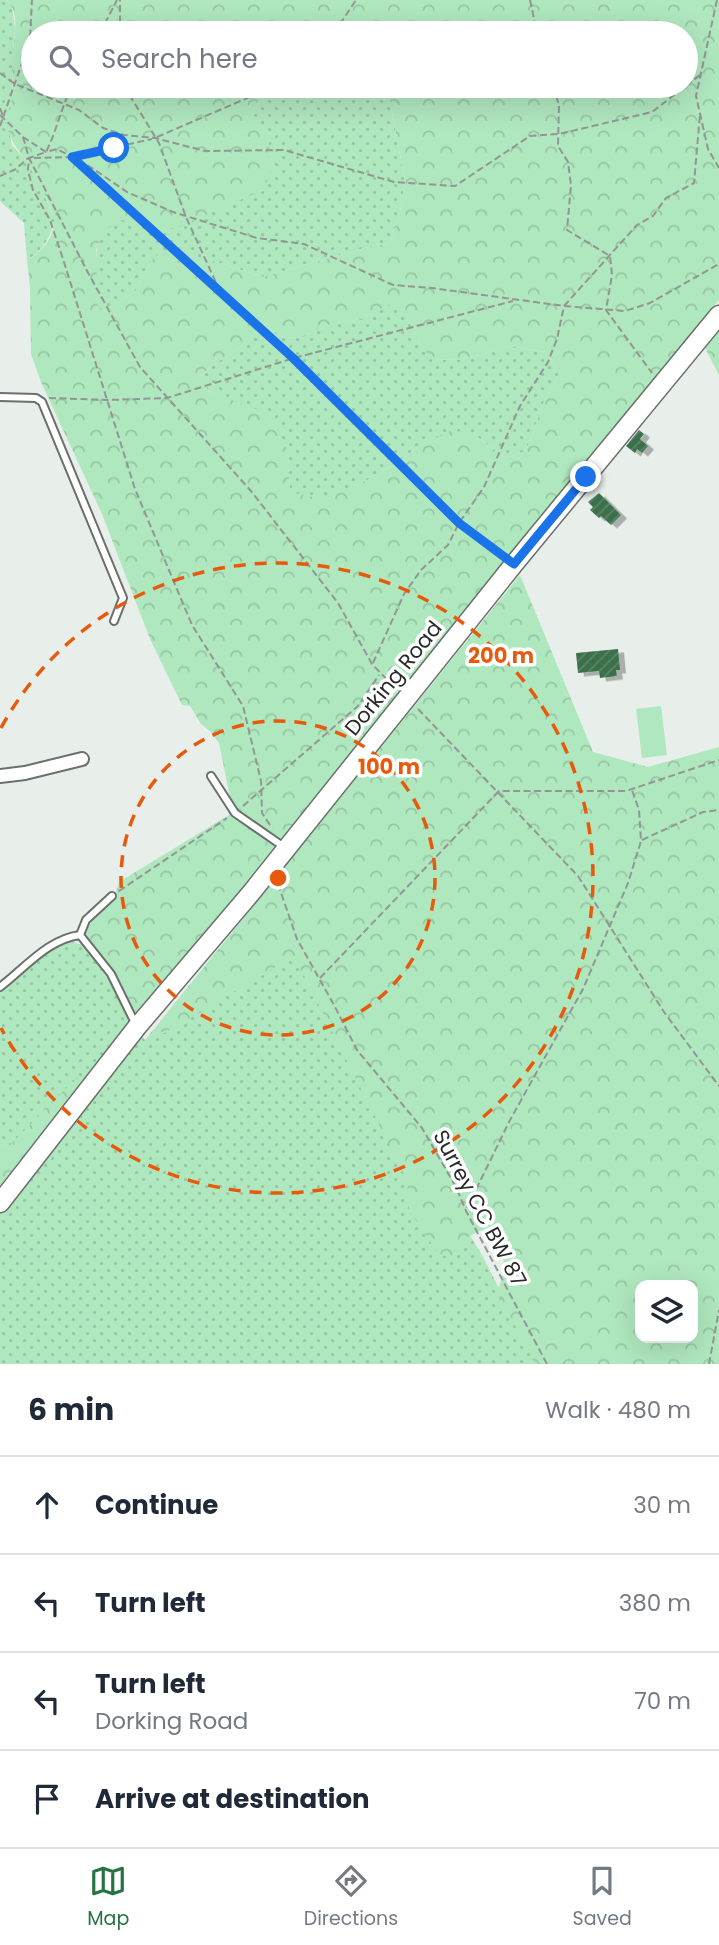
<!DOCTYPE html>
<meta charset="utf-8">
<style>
body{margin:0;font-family:Poppins,sans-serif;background:#f2f2f3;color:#1f2937}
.controls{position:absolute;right:21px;bottom:21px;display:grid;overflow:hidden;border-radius:14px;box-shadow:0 7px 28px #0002}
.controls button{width:63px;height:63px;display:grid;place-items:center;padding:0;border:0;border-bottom:2px solid #e0e1e3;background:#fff;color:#1f2937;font:35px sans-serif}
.stop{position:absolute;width:21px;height:21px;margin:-16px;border:5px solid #1a73e8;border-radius:50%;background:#fff}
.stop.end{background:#1a73e8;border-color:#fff;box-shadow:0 2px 7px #0008}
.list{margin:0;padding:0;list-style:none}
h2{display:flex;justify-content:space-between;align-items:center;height:91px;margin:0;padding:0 28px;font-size:30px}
h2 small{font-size:23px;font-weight:400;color:#747a83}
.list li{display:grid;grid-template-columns:46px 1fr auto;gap:21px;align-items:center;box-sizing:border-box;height:98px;padding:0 28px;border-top:2px solid #e0e1e3}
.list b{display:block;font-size:26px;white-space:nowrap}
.list p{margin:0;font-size:23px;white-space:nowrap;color:#747a83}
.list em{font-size:23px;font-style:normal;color:#747a83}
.icon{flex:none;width:38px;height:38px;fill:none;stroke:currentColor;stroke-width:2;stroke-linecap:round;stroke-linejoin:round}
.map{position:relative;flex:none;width:719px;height:1364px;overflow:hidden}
.search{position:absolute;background:#fff;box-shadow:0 7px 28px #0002;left:21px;right:21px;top:21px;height:77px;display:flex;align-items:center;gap:18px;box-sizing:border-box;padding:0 24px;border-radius:38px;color:#747a83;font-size:26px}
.sheet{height:483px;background:#fff}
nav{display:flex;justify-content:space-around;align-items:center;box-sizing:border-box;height:98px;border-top:2px solid #e0e1e3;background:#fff;font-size:19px;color:#747a83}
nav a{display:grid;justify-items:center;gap:4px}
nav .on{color:#267444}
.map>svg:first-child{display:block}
</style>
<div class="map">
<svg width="719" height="1364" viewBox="0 0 719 1364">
<defs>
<pattern id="green-dots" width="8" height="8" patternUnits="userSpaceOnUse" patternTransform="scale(1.75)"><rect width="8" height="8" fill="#afe7be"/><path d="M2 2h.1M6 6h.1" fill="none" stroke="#97c6a3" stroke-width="1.8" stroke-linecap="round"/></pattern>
<pattern id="forest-crowns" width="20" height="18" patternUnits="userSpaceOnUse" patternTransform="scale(1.75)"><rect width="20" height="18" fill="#afe7be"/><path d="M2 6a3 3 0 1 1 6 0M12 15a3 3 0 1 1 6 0" fill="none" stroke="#97c6a3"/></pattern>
<pattern id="building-hatch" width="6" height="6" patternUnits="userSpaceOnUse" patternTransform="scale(1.75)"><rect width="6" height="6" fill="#3a704b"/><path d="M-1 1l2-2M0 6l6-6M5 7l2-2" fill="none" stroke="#5b8468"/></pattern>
<filter id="shadow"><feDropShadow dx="6" dy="3.5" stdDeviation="0" flood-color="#0004"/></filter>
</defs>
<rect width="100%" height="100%" fill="#e8eee9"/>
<!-- green -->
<g fill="url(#green-dots)">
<path d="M0 0H7L12 5 15 29 12 61V102L8 125 12 145 25 159 40 185 55 220C49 239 44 250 27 260L24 223 0 201Z"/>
<path d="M336 90H362L390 101 405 181 399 218 389 244 375 245 263 277 213 261 150 262 135 292 104 311 97 304C95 281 88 217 128 219 138 220 150 227 160 230L273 167 266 129 253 115 249 105C279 92 283 90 315 101Z"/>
<path d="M389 305 403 306 416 338 431 359 457 360 489 353 509 346 545 352 560 372 544 401 526 451 506 458 473 434 423 444 377 476 321 500 290 492 288 452 232 401 209 392 201 377 211 366 238 349 264 325 285 338 303 337 329 325 360 319Z"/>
<path d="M66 940 83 945 113 986 131 1025 145 1040 154 1029 164 1033 293 945 482 1255 537 1364H0V980L36 956Z"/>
</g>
<!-- forest -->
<g fill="url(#forest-crowns)" fill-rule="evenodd">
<path d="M7 0H719V300L142 1017 137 1016 119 979 85 934C95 910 114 907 119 882L229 815 231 802 219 743 210 731 201 724 190 706 182 705 150 639 102 514 41 382 31 354 30 287 27 260C41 252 53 240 54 222 55 211 32 170 25 159 17 148 10 141 8 127 7 118 11 109 12 100 13 87 12 75 12 62 12 44 22 14 7 0ZM33 33H686V86H33ZM336 90H362L390 101 405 181 399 218 389 244 375 245 263 277 213 261 160 252 150 262 135 292 104 311 97 304 96 250 103 233 114 223 127 219 160 230 179 227 263 190 273 167 266 128 253 115 249 105C280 92 283 90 315 101ZM389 305 403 306 416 338 431 359 457 360 489 353 509 346 545 352 560 372 544 401 526 451 506 458 473 434 452 430 423 444 377 476 321 499 290 492 288 452 270 414 209 392 201 376 211 366 238 349 264 325 285 338 303 337 329 325 360 319Z"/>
<path d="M719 331V375L705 348Z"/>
<path d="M520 575 593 752 648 767 719 747V1364H535L497 1291C511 1261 503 1251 481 1230L466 1238 458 1254 450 1258 440 1254 433 1246 409 1210 407 1180 294 956 164 1033 154 1029ZM640 1285H693V1338H640Z"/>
<path d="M77 1077 86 1088 0 1195V1152L6 1149Z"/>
</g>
<!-- pitch -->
<path fill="#afe7be" d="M661 706 667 755 642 758 636 709Z"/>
<!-- building -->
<g fill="url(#building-hatch)" filter="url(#shadow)">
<path d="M639 430 644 434 640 439 648 446 642 453 637 449 635 453 626 446Z"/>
<path d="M599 493 621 515 611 525 601 516 599 518 590 510 593 507 588 502Z"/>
<path d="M618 649 620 670H616L617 676 600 678 599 671 578 673 576 653Z"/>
</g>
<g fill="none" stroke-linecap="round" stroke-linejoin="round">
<!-- lane casing -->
<g stroke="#6a706b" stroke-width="10">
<g id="lane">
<path d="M0 397 36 398 42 402 123 598 114 621"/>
<path d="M211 776 235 813 284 847"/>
<path d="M80 935 111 974 136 1025"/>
<path d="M80 935 86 920 112 896"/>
<path d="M0 987C25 968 48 939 80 935"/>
</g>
</g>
<!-- street casing -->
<g stroke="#6a706b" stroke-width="16">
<path id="street" d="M0 776 25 773 82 759"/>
</g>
<!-- secondary casing -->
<g stroke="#6a706b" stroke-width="21">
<path id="secondary" d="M0 1203 137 1027 251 893 514 564 719 315"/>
</g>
<!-- path -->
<g stroke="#929793" stroke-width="2" stroke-dasharray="7 3.5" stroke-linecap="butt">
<path d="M530 0 537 33"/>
<path d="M717 0 696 96 708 149 719 168"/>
<path d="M100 33 117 0"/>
<path d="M120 33V0"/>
<path d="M334 33 356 0"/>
<path d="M0 73 15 84 79 110 103 128 124 135 155 138 205 151 284 150 394 182 455 186 530 136 559 134 652 112 700 75"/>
<path d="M72 86C61 108 57 130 46 152L29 158 28 170 33 190 50 220 63 259 135 489 192 625 243 706 261 781 262 813 272 828"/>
<path d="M124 86 159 143 186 217 218 287"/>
<path d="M553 86 559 105 558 146 568 162 571 185 567 230 610 256 612 275 606 310 652 373"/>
<path d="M0 108 3 116"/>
<path d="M0 115 23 137 46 152 57 149 92 168 127 192 173 212 257 238 304 244 393 285 432 288 564 306 625 311 650 303 719 264"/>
<path d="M0 126 30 40 32 0"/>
<path d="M23 137 29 158 86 269 140 367 251 491 338 603 372 664 396 689"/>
<path d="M157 137 259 93 270 86"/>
<path d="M34 158 72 157 152 139"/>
<path d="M75 160 294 358 459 523 502 556"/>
<path d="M0 176 16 169 28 158"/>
<path d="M49 398 108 400 167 398 294 358 513 301"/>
<path d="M373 663 404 594 421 570 448 545 459 523 484 487 520 406 548 362 557 339 564 306 637 225 653 216 666 198 694 183 700 114"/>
<path d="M418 709 578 876 664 1012 719 1086"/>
<path d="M243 806 358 706 379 675"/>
<path d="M642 840 703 812 719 810"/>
<path d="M278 884 297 939 334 1005 357 1050 422 1128 456 1187 466 1211 547 1364"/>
<path d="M119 891 227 818"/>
<path d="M320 978 499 791H626L719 760"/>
<path d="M467 1208 510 1120 583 989 628 883 641 841 639 810 632 790"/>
<path d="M709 1364 719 1310"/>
</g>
<!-- lane -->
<use href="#lane" stroke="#fff" stroke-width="6"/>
<!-- street -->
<use href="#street" stroke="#fff" stroke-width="12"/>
<!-- secondary -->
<use href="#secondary" stroke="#fff" stroke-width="18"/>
</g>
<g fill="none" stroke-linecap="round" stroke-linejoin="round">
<!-- route -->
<path stroke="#1a73e8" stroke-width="9" d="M114 148 72 157 293 358 459 523 514 564 586 477"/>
</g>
<!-- distance rings -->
<g fill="none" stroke="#e8590c" stroke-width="3.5" stroke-dasharray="12 9">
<circle cx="278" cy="878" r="157"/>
<path d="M1 728A315 315 0 1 1 1 1028"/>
</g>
<g text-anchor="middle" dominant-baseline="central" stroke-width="7" stroke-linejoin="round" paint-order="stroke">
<!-- street labels -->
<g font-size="21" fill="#272a28" stroke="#fff">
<text transform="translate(393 678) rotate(-51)">Dorking Road</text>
<text transform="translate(480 1208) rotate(62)">Surrey CC BW 87</text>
</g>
</g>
<circle cx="278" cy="878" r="10" fill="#e8590c" stroke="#fff" stroke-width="3.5"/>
<g font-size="21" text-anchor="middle" font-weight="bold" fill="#e8590c" stroke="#fff" stroke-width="7" stroke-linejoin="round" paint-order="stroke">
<text x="501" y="663">200 m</text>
<text x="389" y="774">100 m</text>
</g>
</svg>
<div class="controls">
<button><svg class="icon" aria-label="layers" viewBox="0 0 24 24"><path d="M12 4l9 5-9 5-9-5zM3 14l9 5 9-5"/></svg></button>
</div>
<div class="stop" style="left:114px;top:148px"></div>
<div class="stop end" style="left:586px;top:477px"></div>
<div class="search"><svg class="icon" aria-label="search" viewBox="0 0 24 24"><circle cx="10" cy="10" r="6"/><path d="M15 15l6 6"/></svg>Search here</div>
</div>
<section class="sheet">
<h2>6 min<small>Walk · 480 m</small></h2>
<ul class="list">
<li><svg class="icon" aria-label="ahead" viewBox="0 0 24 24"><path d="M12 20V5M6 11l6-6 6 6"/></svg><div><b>Continue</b></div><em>30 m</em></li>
<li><svg class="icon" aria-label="left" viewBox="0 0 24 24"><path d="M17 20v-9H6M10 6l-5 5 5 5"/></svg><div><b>Turn left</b></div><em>380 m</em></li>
<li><svg class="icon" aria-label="left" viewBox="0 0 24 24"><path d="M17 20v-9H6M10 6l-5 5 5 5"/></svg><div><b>Turn left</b><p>Dorking Road</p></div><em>70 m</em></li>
<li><svg class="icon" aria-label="arrive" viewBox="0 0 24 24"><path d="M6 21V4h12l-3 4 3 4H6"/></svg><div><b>Arrive at destination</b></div></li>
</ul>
</section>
<nav>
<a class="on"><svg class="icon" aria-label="map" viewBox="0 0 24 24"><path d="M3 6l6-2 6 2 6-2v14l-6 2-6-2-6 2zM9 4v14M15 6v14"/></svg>Map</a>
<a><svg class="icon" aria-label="directions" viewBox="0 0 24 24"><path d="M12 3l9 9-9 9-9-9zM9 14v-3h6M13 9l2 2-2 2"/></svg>Directions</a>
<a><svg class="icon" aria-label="saved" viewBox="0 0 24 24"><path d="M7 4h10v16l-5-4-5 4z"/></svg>Saved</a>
</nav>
